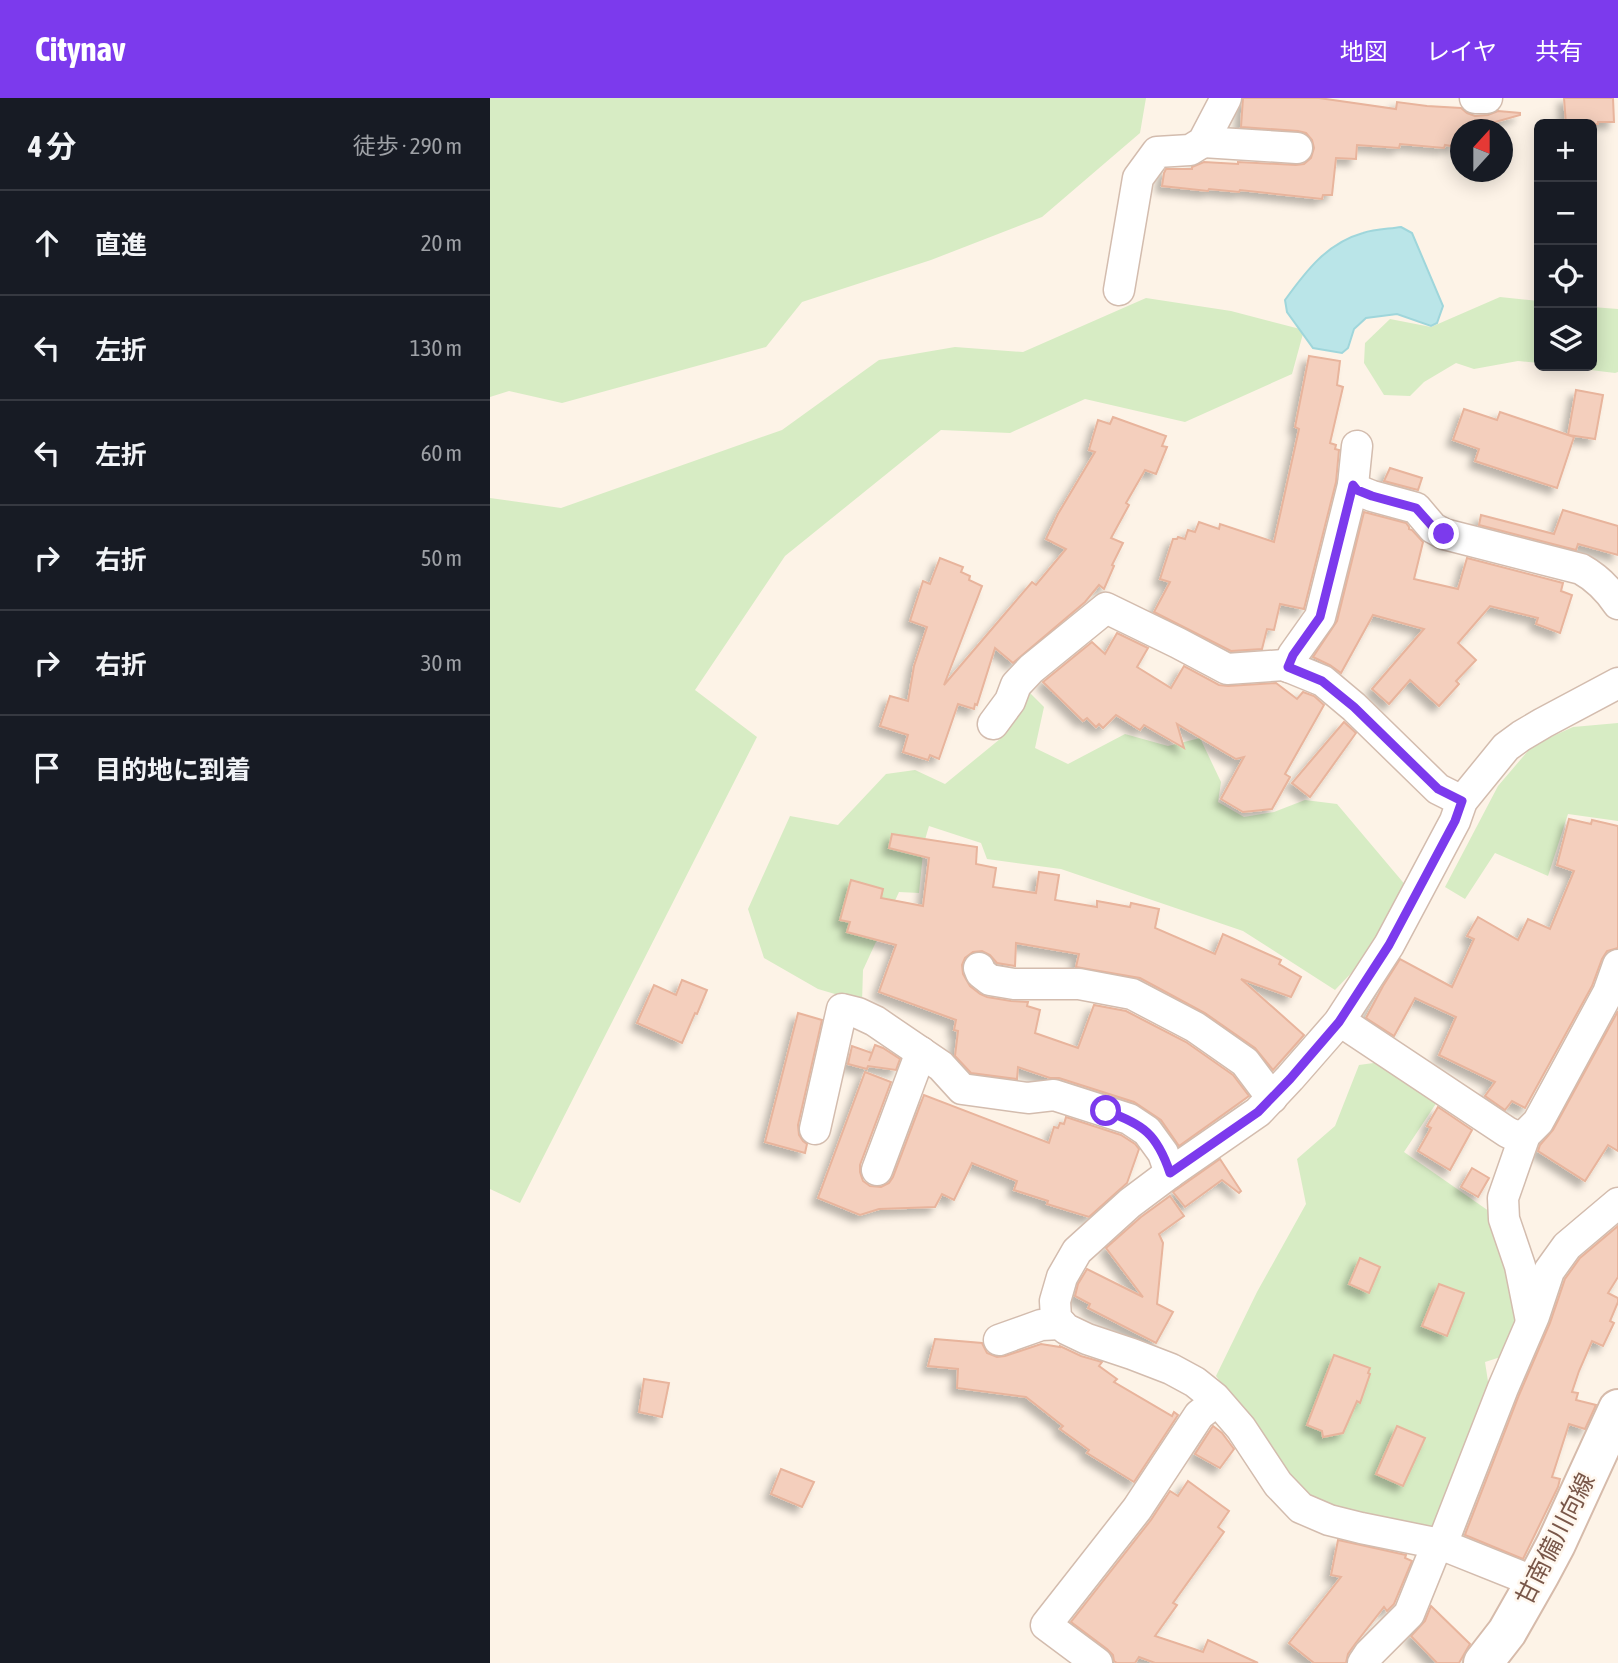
<!DOCTYPE html>
<html lang="ja">
<meta charset="utf-8">
<style>
body{margin:0;font-family:"Asap Condensed","Noto Sans JP",sans-serif;background:#20242c;color:#f1f3f6}
.controls{position:absolute;right:21px;top:21px;display:grid;overflow:hidden;border-radius:10px;box-shadow:0 4px 18px #0003}
.controls button{width:63px;height:63px;display:grid;place-items:center;padding:0;border:0;border-bottom:2px solid #363941;background:#171b24;color:#f1f3f6;font:35px sans-serif}
.compass{position:absolute;left:960px;top:21px;width:63px;height:63px;border-radius:50%;background:#171b24;box-shadow:0 4px 18px #0003;rotate:21deg}
.stop{position:absolute;width:21px;height:21px;margin:-16px;border:5px solid #7c3aed;border-radius:50%;background:#fff}
.stop.end{background:#7c3aed;border-color:#fff;box-shadow:0 2px 7px #0008}
.list{margin:0;padding:0;list-style:none}
h2{display:flex;justify-content:space-between;align-items:center;height:91px;margin:0;padding:0 28px;font-size:30px}
h2 small{font-size:23px;font-weight:400;color:#9ea1a6}
.list li{display:grid;grid-template-columns:46px 1fr auto;gap:21px;align-items:center;box-sizing:border-box;height:105px;padding:0 28px;border-top:2px solid #363941}
.list b{display:block;font-size:26px;white-space:nowrap}
.list em{font-size:23px;font-style:normal;color:#9ea1a6}
.icon{flex:none;width:38px;height:38px;fill:none;stroke:currentColor;stroke-width:2;stroke-linecap:round;stroke-linejoin:round}
.map{position:relative;flex:none;width:1128px;height:1565px;overflow:hidden}
header{display:flex;align-items:center;gap:42px;box-sizing:border-box;height:98px;padding:0 35px;background:#7c3aed;color:#fff}
header strong{font-size:33px}
nav{display:flex;gap:38px;margin-inline-start:auto;font-size:24px}
main{display:flex}
aside{flex:1;background:#171b24}
.map>svg:first-child{display:block}
</style>
<header>
<strong>Citynav</strong>
<nav><a>地図</a><a>レイヤ</a><a>共有</a></nav>
</header>
<main>
<aside>
<h2>4 分<small>徒歩 · 290 m</small></h2>
<ul class="list">
<li><svg class="icon" aria-label="ahead" viewBox="0 0 24 24"><path d="M12 20V5M6 11l6-6 6 6"/></svg><div><b>直進</b></div><em>20 m</em></li>
<li><svg class="icon" aria-label="left" viewBox="0 0 24 24"><path d="M17 20v-9H6M10 6l-5 5 5 5"/></svg><div><b>左折</b></div><em>130 m</em></li>
<li><svg class="icon" aria-label="left" viewBox="0 0 24 24"><path d="M17 20v-9H6M10 6l-5 5 5 5"/></svg><div><b>左折</b></div><em>60 m</em></li>
<li><svg class="icon" aria-label="right" viewBox="0 0 24 24"><path d="M7 20v-9h11M14 6l5 5-5 5"/></svg><div><b>右折</b></div><em>50 m</em></li>
<li><svg class="icon" aria-label="right" viewBox="0 0 24 24"><path d="M7 20v-9h11M14 6l5 5-5 5"/></svg><div><b>右折</b></div><em>30 m</em></li>
<li><svg class="icon" aria-label="arrive" viewBox="0 0 24 24"><path d="M6 21V4h12l-3 4 3 4H6"/></svg><div><b>目的地に到着</b></div></li>
</ul>
</aside>
<div class="map">
<svg width="1128" height="1565" viewBox="0 0 1128 1565">
<defs>
<filter id="shadow"><feDropShadow dx="-6" dy="6" stdDeviation="3.5" flood-color="#0004"/></filter>
</defs>
<rect width="100%" height="100%" fill="#fdf3e7"/>
<!-- green -->
<g fill="#d7ecc4">
<path d="M0 0H656L650 35 552 119 441 162 312 204 276 249 72 305 19 293 0 299Z"/>
<path d="M1010 199 1049 203V265L1028 263 984 271 966 265 934 284 920 298 894 297 874 265 875 245 900 221 941 229Z"/>
<path d="M656 200 741 213 814 232 802 276 695 324 595 301 520 335 451 332 295 458 205 592 267 639 30 1105 0 1091V400L71 410 292 332 389 262 465 249 533 254Z"/>
<path d="M1102 209 1128 211V274L1125 275 1068 268H1102Z"/>
<path d="M536 591 554 609 545 650 578 666 635 636 678 648 710 640 731 684 728 704 754 719 784 714 815 702 847 706 917 789 869 867 845 892 753 833 571 771 497 761 491 745 439 728 434 745 429 795 409 794 373 872 372 904 328 891 274 860 258 811 300 718 348 727 396 676 425 672 455 686 510 641Z"/>
<path d="M1128 625V723L1078 716 1058 778 1005 755 975 801 955 789 1008 688 1043 647 1083 629Z"/>
<path d="M898 963 949 1001 914 1054 1006 1118 1035 1228 1020 1256 995 1264 1001 1303 950 1433 843 1412 807 1390 726 1278 767 1194 816 1106 807 1061 845 1028 869 967Z"/>
</g>
<!-- water -->
<path fill="#bae5e8" stroke="#9fd6db" stroke-width="2" d="M911 129 922 135 953 208 947 225 941 228 907 216 876 220 864 231 858 250 852 255 823 250 797 214 795 202C816 173 837 145 873 135 885 131 899 131 911 129Z"/>
<!-- building -->
<g fill="#f4cfbd" stroke="#e8b49c" stroke-width="2" filter="url(#shadow)">
<path d="M753 0H829L906 11 907 4 937 8 971 10 977 15 985 18 998 17 1008 13 1030 15V17L984 30H974V32H970V36H968L966 49 955 47 954 50 910 46 909 50 867 47 866 61 846 60 842 97H833L832 101 750 92 749 94 719 91 718 93 672 88 674 75 676 71H702V69L714 64 748 66V64L806 67 814 66 821 60 824 50 822 42 816 35 808 33 751 29Z"/>
<path d="M1074 0H1123L1124 24H1108V26H1076Z"/>
<path d="M819 258 850 263 847 287 853 289 840 345 846 347 845 351 849 352 846 384 814 511 790 506 784 532 777 531 772 551 741 553 664 514 680 484 670 481 683 441H687L688 439 695 441 698 432 705 434 709 424 729 431 730 426 784 444 809 331 805 329Z"/>
<path d="M1086 292 1113 297 1105 341 1078 337Z"/>
<path d="M974 311 1007 322 1010 314 1084 339 1067 390 985 363 989 351 963 342Z"/>
<path d="M623 319 676 338 672 348 677 349 666 376 655 372 636 405 639 407 621 440 633 445 622 467 624 468 614 491 609 487 595 504 523 565 505 550 487 607 485 606 484 611 468 606 449 661 440 657 438 662 413 654 418 637 390 628 400 598 418 603 424 568 437 529 420 523 433 483 440 486 450 460 473 469 471 474 480 478 479 482 492 488 454 587 542 484 546 487 576 451 556 441 568 416 605 354 599 352 608 322 620 326Z"/>
<path d="M900 370 932 380 928 392 894 383Z"/>
<path d="M1073 412 1128 428V457L1088 446 1086 452 989 427 991 417 1064 436Z"/>
<path d="M874 414 916 425 919 429V431L922 432 933 444 924 481 968 491 977 460 1073 485 1071 493 1082 497 1070 535 1046 526 1048 520 1000 508 968 545 986 562 966 583 969 586 949 608 920 582 899 606 882 591 934 531 883 517 851 575 840 567 823 559 847 523Z"/>
<path d="M627 535 658 550 647 569 681 590 694 568 729 587 738 588 786 585 807 601 813 594 824 598 834 607 795 676 800 679 782 711 753 714 731 701 754 659 746 661 687 626 694 650 654 627 650 632 626 617 613 630 609 626 606 629 597 620 593 623 553 584 602 544 615 556Z"/>
<path d="M854 624 866 635 820 699 802 685Z"/>
<path d="M1079 721 1101 726 1102 722 1128 728V850L1117 853 1112 861 1102 888 1035 1010 1022 1003 1015 1012 995 998 1005 984 949 957 966 919 925 900 904 938 876 920 893 888 910 861 962 889 984 841 977 838 988 819 1028 842 1038 821 1060 831 1084 773 1067 767Z"/>
<path d="M402 736 487 749 486 766 506 770 503 789 546 795 549 774 569 777 565 802 607 809V803L640 809 641 805 669 811 665 830 725 856 733 836 791 862 789 866 811 879 801 899 751 881 814 937 783 972 765 950 715 915 650 880 586 869 589 856 526 845 525 868 507 865 500 857 492 853 483 854 475 860 472 867 473 876 480 888 490 896 497 899 521 903 538 904 537 908 550 912 545 935 588 950 604 907 636 913 696 944 743 977 759 998 689 1048 671 1022 644 1004 569 980H560L528 969 527 981 481 975 465 958 468 933 464 932 466 922 389 894 406 847 357 834 360 824 350 822 361 782 393 791 391 800 433 808 439 760 399 750Z"/>
<path d="M192 882 217 892 207 916 205 915 192 945 147 925 164 887 186 897Z"/>
<path d="M1128 913V1053L1118 1047 1095 1083 1048 1053 1050 1047 1063 1032Z"/>
<path d="M308 915 332 922 308 1027 309 1037 313 1043 317 1046 315 1055 275 1044Z"/>
<path d="M385 947 393 950 410 961 406 972 378 968 377 971 358 966 362 948 382 955 379 963Z"/>
<path d="M375 974 401 984 370 1067V1074L373 1083 380 1088 391 1089 399 1085 403 1079 434 997 559 1045 564 1029 568 1030 570 1025 574 1026 576 1019 631 1037 645 1046 649 1051 637 1085 599 1119 557 1106 558 1103 524 1092 527 1083 482 1065 464 1102 452 1096 445 1109 389 1111 370 1117 328 1100Z"/>
<path d="M948 1009 982 1032 960 1072 928 1053 941 1030 937 1028Z"/>
<path d="M730 1061 751 1093 749 1095 732 1082 695 1109 683 1094Z"/>
<path d="M982 1070 999 1080 988 1099 971 1089Z"/>
<path d="M680 1098 694 1118 669 1136 673 1145 667 1206 683 1214 666 1245 598 1210 600 1206 585 1198 588 1186 597 1171 653 1199 616 1150 651 1119Z"/>
<path d="M1128 1128V1179L1118 1195 1128 1200V1204L1120 1223 1124 1225 1113 1248 1102 1243 1089 1273 1082 1294 1088 1295 1086 1302 1106 1307 1095 1331 1079 1326 1062 1379 1070 1381 1068 1389 1033 1461 975 1437 976 1434 1029 1297 1060 1225 1075 1181 1090 1160Z"/>
<path d="M870 1160 890 1169 879 1195 859 1186Z"/>
<path d="M949 1186 974 1195 957 1238 932 1228Z"/>
<path d="M445 1241 492 1245 497 1255 507 1259 515 1258 551 1246 570 1249V1248L591 1258 612 1264 609 1268 627 1281 624 1284 682 1318 684 1314 688 1317 644 1384 597 1355 599 1352 570 1331 573 1328 536 1299 467 1290 468 1271 438 1268Z"/>
<path d="M844 1257 880 1270 878 1275 880 1276 870 1305 867 1303 853 1335 833 1339 832 1333 817 1327Z"/>
<path d="M154 1281 179 1285 172 1319 149 1314Z"/>
<path d="M723 1328 732 1335 744 1351 730 1370 705 1356Z"/>
<path d="M907 1328 935 1340 913 1388 886 1376Z"/>
<path d="M291 1371 324 1384 312 1409 281 1396Z"/>
<path d="M698 1383 739 1413 728 1429 734 1434 683 1505 687 1507 665 1538 713 1554 718 1542 768 1565H665L649 1559 645 1565H627L624 1563 623 1557 617 1551 581 1524 661 1422 680 1393 688 1398Z"/>
<path d="M848 1442 916 1457 915 1460 922 1463 904 1506 897 1513 894 1509 865 1546 858 1556 856 1565H824L799 1545 851 1479 841 1477Z"/>
<path d="M941 1508 980 1546 969 1565H947L921 1538 935 1523Z"/>
</g>
<g fill="none" stroke-linecap="round" stroke-linejoin="round">
<!-- minor casing -->
<g stroke="#d3bcae" stroke-width="33">
<g id="minor">
<path d="M985 0H997"/>
<path d="M713 44 807 50"/>
<path d="M629 192 648 80 667 54 700 52 713 44 736 0"/>
<path d="M863 387 867 392 882 398 926 410 943 430 954 436 1091 471C1107 480 1118 491 1128 506"/>
<path d="M798 569 803 557 830 519 863 387 867 348"/>
<path d="M503 626 520 603 526 587 541 571 616 510 688 545 737 571 794 567 833 583 864 609 948 691 972 703"/>
<path d="M489 870 491 875 500 882 524 886H589L642 896 705 929 755 964 782 1000"/>
<path d="M850 923 1017 1034 1025 1038 1035 1037"/>
<path d="M325 1031 352 911 368 915 385 923 451 968 472 991 538 1000 564 997 639 1021 657 1033 673 1055 680 1075"/>
<path d="M387 1072 431 954"/>
<path d="M1041 1223 1030 1168 1014 1121 1013 1100 1035 1037 1048 1024 1118 895 1128 867"/>
<path d="M509 1242 551 1227 571 1226"/>
<path d="M1045 1484 950 1446 871 1430 839 1422 811 1410 788 1386 751 1330 725 1300 705 1284 681 1271 642 1256 597 1241 576 1231 566 1220 565 1203 572 1179 587 1153 640 1105 680 1075 768 1014 800 980 849 924 899 847 965 723 972 703 1016 649 1031 638 1053 625 1128 585"/>
<path d="M607 1565 556 1527 647 1411 709 1317 727 1303"/>
<path d="M873 1565 879 1556 919 1516 944 1454 956 1436 1013 1290 1044 1218 1059 1173 1077 1148 1128 1105"/>
</g>
</g>
<!-- secondary casing -->
<g stroke="#d6bbab" stroke-width="42">
<path id="secondary" d="M993 1565 1017 1534 1050 1476 1066 1446 1128 1311"/>
</g>
<!-- minor -->
<use href="#minor" stroke="#fff" stroke-width="30"/>
<!-- secondary -->
<use href="#secondary" stroke="#fff" stroke-width="38"/>
</g>
<g fill="none" stroke-linecap="round" stroke-linejoin="round">
<!-- route -->
<path stroke="#7c3aed" stroke-width="9" d="M616 1013C653 1026 667 1036 680 1075L768 1014 800 981 849 924 899 847 965 723 972 703 948 691 864 609 832 583 798 569 803 557 830 519 863 387 867 392 882 398 926 410 943 429 954 436"/>
</g>
<g text-anchor="middle" dominant-baseline="central" stroke-width="5" stroke-linejoin="round" paint-order="stroke">
<!-- street labels -->
<g font-size="24" fill="#795749" stroke="#fff7ee">
<text transform="translate(1065 1441) rotate(-63)">甘南備川向線</text>
</g>
</g>
</svg>
<div class="controls">
<button>+</button>
<button>−</button>
<button><svg class="icon" aria-label="locate" viewBox="0 0 24 24"><circle cx="12" cy="12" r="6"/><path d="M12 2v4M12 18v4M2 12h4M18 12h4"/></svg></button>
<button><svg class="icon" aria-label="layers" viewBox="0 0 24 24"><path d="M12 4l9 5-9 5-9-5zM3 14l9 5 9-5"/></svg></button>
</div>
<svg class="compass" viewBox="-18 -18 36 36"><path d="M0-13l5 13h-10z" fill="#e53935"/><path d="M0 13l5-13h-10z" fill="#9ea1a6"/></svg>
<div class="stop" style="left:616px;top:1013px"></div>
<div class="stop end" style="left:954px;top:436px"></div>
</div>
</main>
